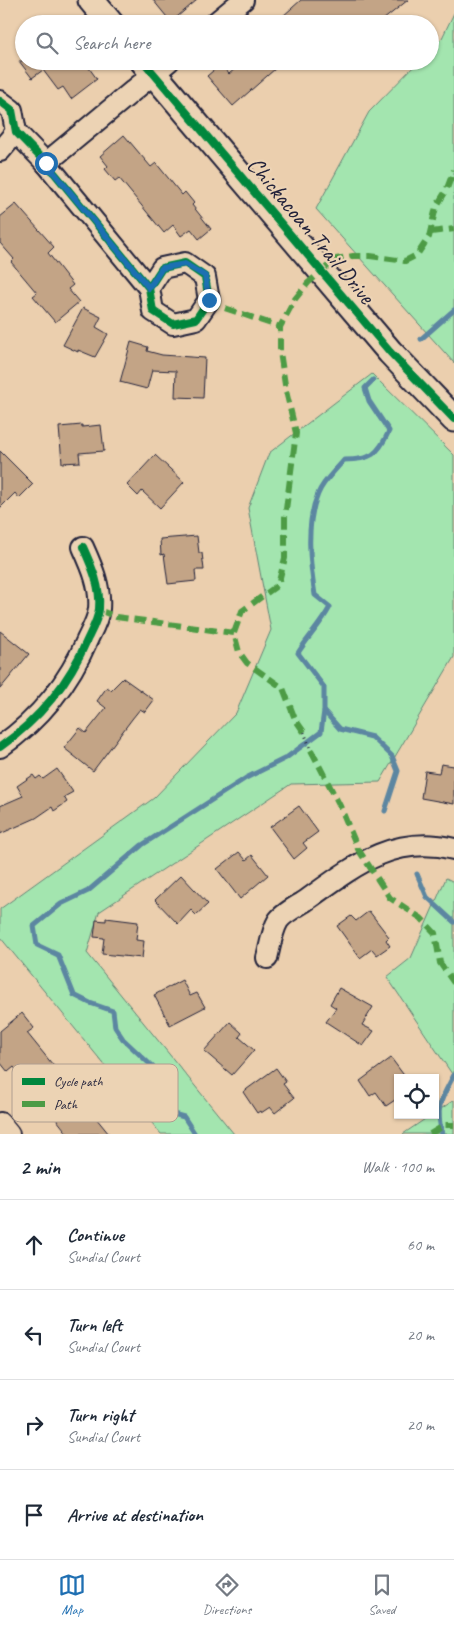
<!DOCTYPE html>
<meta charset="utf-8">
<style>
body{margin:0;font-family:Caveat,sans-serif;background:#f6f6f7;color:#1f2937}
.controls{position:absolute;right:15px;bottom:15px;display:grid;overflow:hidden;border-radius:0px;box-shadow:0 1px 4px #0004}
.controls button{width:45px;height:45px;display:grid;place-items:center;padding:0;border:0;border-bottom:1px solid #e0e1e3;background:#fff;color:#1f2937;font:25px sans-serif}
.stop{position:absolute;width:15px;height:15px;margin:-11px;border:4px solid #1f6fb2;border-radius:50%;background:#fff}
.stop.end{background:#1f6fb2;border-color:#fff;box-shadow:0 1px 5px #0008}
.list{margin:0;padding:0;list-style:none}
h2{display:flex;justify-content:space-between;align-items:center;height:65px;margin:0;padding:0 20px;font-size:21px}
h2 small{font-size:16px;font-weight:400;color:#747a83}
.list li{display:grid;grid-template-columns:32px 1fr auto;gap:15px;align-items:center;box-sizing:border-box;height:90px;padding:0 20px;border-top:1px solid #e0e1e3}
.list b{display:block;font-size:19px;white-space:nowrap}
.list p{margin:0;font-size:16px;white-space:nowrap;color:#747a83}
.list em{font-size:16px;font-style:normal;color:#747a83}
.icon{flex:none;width:28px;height:28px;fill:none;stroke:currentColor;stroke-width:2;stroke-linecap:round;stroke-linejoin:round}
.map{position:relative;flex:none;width:454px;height:1134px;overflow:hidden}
.search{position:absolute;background:#fff;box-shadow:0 1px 4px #0004;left:15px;right:15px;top:15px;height:55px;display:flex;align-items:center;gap:12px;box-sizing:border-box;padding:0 18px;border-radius:28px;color:#747a83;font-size:19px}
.sheet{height:425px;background:#fff}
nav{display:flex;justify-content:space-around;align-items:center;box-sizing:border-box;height:70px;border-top:1px solid #e0e1e3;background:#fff;font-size:14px;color:#747a83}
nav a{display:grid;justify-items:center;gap:2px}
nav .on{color:#1f6fb2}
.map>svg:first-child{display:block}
</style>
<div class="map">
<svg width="454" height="1134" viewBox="0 0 454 1134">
<rect width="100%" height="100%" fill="#ebcfae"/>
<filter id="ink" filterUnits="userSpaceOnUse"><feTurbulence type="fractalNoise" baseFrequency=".02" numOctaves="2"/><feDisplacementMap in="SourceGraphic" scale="10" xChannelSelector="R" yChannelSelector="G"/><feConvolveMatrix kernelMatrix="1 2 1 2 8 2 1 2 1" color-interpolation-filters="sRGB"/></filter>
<g filter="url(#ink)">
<!-- green -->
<g fill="#a3e5af" stroke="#628475">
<path d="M454 13V363L316 209 369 112 419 61H430V50L442 38Z"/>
<path d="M372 374 454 455V657L380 782 291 784 99 912 87 953 234 1134H161L0 937V909L154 798 236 713 271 630 248 508 269 453Z"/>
<path d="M446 878 454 882V1077L387 977 411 958Z"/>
<path d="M454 1100V1134H403L431 1115H435V1113Z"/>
</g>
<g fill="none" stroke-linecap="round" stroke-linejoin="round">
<!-- stream -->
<g stroke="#5c86a1" stroke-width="5">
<path d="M421 339 454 310"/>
<path d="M373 380 365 388 369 401 389 431C378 455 371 460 344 460 335 471 323 481 318 494 305 524 310 564 315 595L330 607C321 624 308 637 298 653L324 687V711L340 729 372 737 392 756 398 771 385 811"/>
<path d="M417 874 427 897 454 922"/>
<path d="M195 1134 184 1117 166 1112 153 1103 155 1069 123 1039 115 1027 113 1011 90 1003 74 995 58 955 37 945 34 926 61 904 88 891 142 845 246 778 286 758 321 732 324 711"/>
<path d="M442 1134C435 1106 441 1100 454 1075"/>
</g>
</g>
<!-- building -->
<g fill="#c3a486" stroke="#22223b">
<path d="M153 0H197L171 22Z"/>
<path d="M301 0H408L378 24H274Z"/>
<path d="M19 61H84L97 79 71 99 63 87 58 90 43 70 32 78Z"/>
<path d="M244 61H284L233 106 207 76 221 64 229 74Z"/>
<path d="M124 135 151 167 156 163 182 195 185 192 194 203 192 205 211 229 199 239 191 229 181 236 173 225 164 233 119 178 115 181 105 169 108 166 100 156Z"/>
<path d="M16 204 54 247 48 253 73 285 68 289 79 302 55 322 33 296 37 293 11 262 14 259 0 243V217Z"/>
<path d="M83 308 101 317 96 327 108 334 95 357 78 350V352L63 345Z"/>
<path d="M131 342 148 347 147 351 162 355 205 358 203 398 175 397 176 371 152 370 147 389 120 382Z"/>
<path d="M82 425V427L101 425 104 451 79 453 80 462 62 463 59 427Z"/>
<path d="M0 451 33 484 19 498 15 493 0 508Z"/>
<path d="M155 455 184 482 160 508 142 491 138 496 127 485Z"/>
<path d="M197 536 199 553H202L204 570H195L196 581 168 584 164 554 161 555 160 539Z"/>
<path d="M0 631 29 654 0 689Z"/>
<path d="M123 678 154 700 145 712 140 709 132 719 93 771 64 748 80 728 86 733 106 708 97 701 107 687 111 690Z"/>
<path d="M441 764 454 766V804L421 798 425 771 439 773Z"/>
<path d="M57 769 73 792 64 797 67 802 54 811 52 807 36 818 0 834V806L23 796 17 786 33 775 36 779 40 776 43 779Z"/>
<path d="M299 806 318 832 303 843 307 848 294 859 270 827Z"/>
<path d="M239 852 246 860 252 855 268 875 240 899 217 869Z"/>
<path d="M181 875 208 904 196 915 191 910 178 924 155 900Z"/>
<path d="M369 911 389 937 386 940 390 946 377 955 372 949 360 958 337 926 351 916 356 921Z"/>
<path d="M106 918 138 922 136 940 144 941 142 958 102 954 104 938 94 937 96 920 106 921Z"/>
<path d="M182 980 190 996 197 993 205 1007 170 1025 154 995Z"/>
<path d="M339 988 373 1007 362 1025 374 1031 363 1046 326 1022 336 1008 330 1004Z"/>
<path d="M22 1013 34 1028 27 1033 109 1134H68L49 1110 43 1115 32 1101 37 1096 14 1067 8 1072 0 1062V1031Z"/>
<path d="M230 1022 242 1033 239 1037 254 1050 232 1075 204 1051Z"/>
<path d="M391 1058 406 1078H398V1098L386 1106 376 1092 370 1096 360 1081Z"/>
<path d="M276 1068 286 1082 283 1084 294 1098 275 1113 270 1107 261 1113 260 1111 257 1113 243 1092Z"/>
</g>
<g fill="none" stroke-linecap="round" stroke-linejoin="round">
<!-- minor casing -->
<g stroke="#22223b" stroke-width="24">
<g id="minor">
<path d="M214 24 243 0"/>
<path d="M0 101 12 110 16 132 46 163 149 288 153 311 173 324 196 319 209 300 205 277 185 263 162 268 149 288"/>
<path d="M0 151 16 132"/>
<path d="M46 163 169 61"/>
<path d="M0 747C40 719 69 683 88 638 92 630 98 619 99 609 101 587 92 567 83 547"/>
<path d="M267 958C270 947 272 931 278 921 283 913 300 905 308 899 354 866 394 834 454 849"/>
<path d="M0 1123 9 1134"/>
</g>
</g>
<!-- tertiary casing -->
<g stroke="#22223b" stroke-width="29">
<g id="tertiary">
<path d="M91 0 111 24"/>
<path d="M143 61 390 352 454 419"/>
</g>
</g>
<!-- path -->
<path stroke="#22223b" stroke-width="3" stroke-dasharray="1 4" stroke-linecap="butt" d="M304 732 311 750"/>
<!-- minor -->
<use href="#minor" stroke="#ecd3b4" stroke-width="20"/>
<!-- tertiary -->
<use href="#tertiary" stroke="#ecd3b4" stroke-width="25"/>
<!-- quiet -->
<g stroke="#4d9b45" stroke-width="6" stroke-dasharray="12 6" stroke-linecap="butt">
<path d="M431 232 454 229"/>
<path d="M209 300 222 307 280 327"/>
<path d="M99 610 116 617 234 633"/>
<path d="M304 732 295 719 283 688 247 663 239 652 234 633 242 611 278 585 285 558V517L296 433 286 391 280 352V327L295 299 308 283 336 259 353 256H370L405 261 417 255 429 237 436 207 446 191 454 170"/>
<path d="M311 750 340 806 358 849 390 898 421 918 435 933 440 963 454 983"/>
<path d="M430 1134 445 1125H454"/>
</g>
<!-- cycleway casing -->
<g stroke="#ecd3b4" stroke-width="11">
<g id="cycleway">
<path d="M143 61 390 352 454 419"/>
<path d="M0 101 12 110 16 132 46 163 149 288 153 311 173 324 196 319 209 300 205 277 185 263 162 268 149 288"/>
<path d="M0 747C40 719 69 683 88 638 92 630 98 619 99 609 101 587 92 567 83 547"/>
</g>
</g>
<!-- cycleway -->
<use href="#cycleway" stroke="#00873e" stroke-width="8"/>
</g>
</g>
<g fill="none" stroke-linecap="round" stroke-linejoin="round" filter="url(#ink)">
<!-- route -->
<path stroke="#1f6fb2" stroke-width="6" d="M46 163 149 288 162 268 185 264 205 276 209 300"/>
</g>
<g text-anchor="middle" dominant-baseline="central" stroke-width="4.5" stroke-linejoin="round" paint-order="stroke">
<!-- street labels -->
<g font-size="24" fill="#22223b" stroke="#ecd3b4">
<text transform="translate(311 230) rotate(50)">Chickacoan Trail Drive</text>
</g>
</g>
<!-- legend -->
<rect x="12" y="1064" width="166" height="58" rx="8" fill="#ecd3b4" stroke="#af9e90" stroke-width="1"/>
<rect x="22" y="1078" width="23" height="7" fill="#00873e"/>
<rect x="22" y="1101" width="23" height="6" fill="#4d9b45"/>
<g font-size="14" fill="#22223b">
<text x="54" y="1086">Cycle path</text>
<text x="54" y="1109">Path</text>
</g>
</svg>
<div class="controls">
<button><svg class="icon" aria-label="locate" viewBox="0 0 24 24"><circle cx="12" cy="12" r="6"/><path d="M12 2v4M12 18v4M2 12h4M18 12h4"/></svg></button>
</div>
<div class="stop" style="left:46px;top:163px"></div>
<div class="stop end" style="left:209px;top:300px"></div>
<div class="search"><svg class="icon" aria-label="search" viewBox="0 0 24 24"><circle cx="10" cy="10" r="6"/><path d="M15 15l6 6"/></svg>Search here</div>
</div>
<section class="sheet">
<h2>2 min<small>Walk · 100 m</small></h2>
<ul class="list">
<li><svg class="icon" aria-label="ahead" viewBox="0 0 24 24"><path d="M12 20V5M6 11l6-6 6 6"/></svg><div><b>Continue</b><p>Sundial Court</p></div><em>60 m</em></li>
<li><svg class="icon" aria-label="left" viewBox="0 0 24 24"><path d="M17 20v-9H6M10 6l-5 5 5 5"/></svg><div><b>Turn left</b><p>Sundial Court</p></div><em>20 m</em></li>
<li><svg class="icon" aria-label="right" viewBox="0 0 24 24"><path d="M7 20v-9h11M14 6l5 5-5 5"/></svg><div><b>Turn right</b><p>Sundial Court</p></div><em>20 m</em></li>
<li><svg class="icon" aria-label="arrive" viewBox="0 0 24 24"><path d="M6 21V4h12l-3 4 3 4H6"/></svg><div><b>Arrive at destination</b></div></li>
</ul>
</section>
<nav>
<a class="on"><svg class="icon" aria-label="map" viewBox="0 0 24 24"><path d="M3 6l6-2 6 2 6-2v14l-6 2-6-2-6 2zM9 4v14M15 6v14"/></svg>Map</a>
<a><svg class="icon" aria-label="directions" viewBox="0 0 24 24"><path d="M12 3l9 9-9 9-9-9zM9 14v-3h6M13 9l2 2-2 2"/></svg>Directions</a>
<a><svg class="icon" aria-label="saved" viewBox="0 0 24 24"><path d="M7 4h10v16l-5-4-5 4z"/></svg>Saved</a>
</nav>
